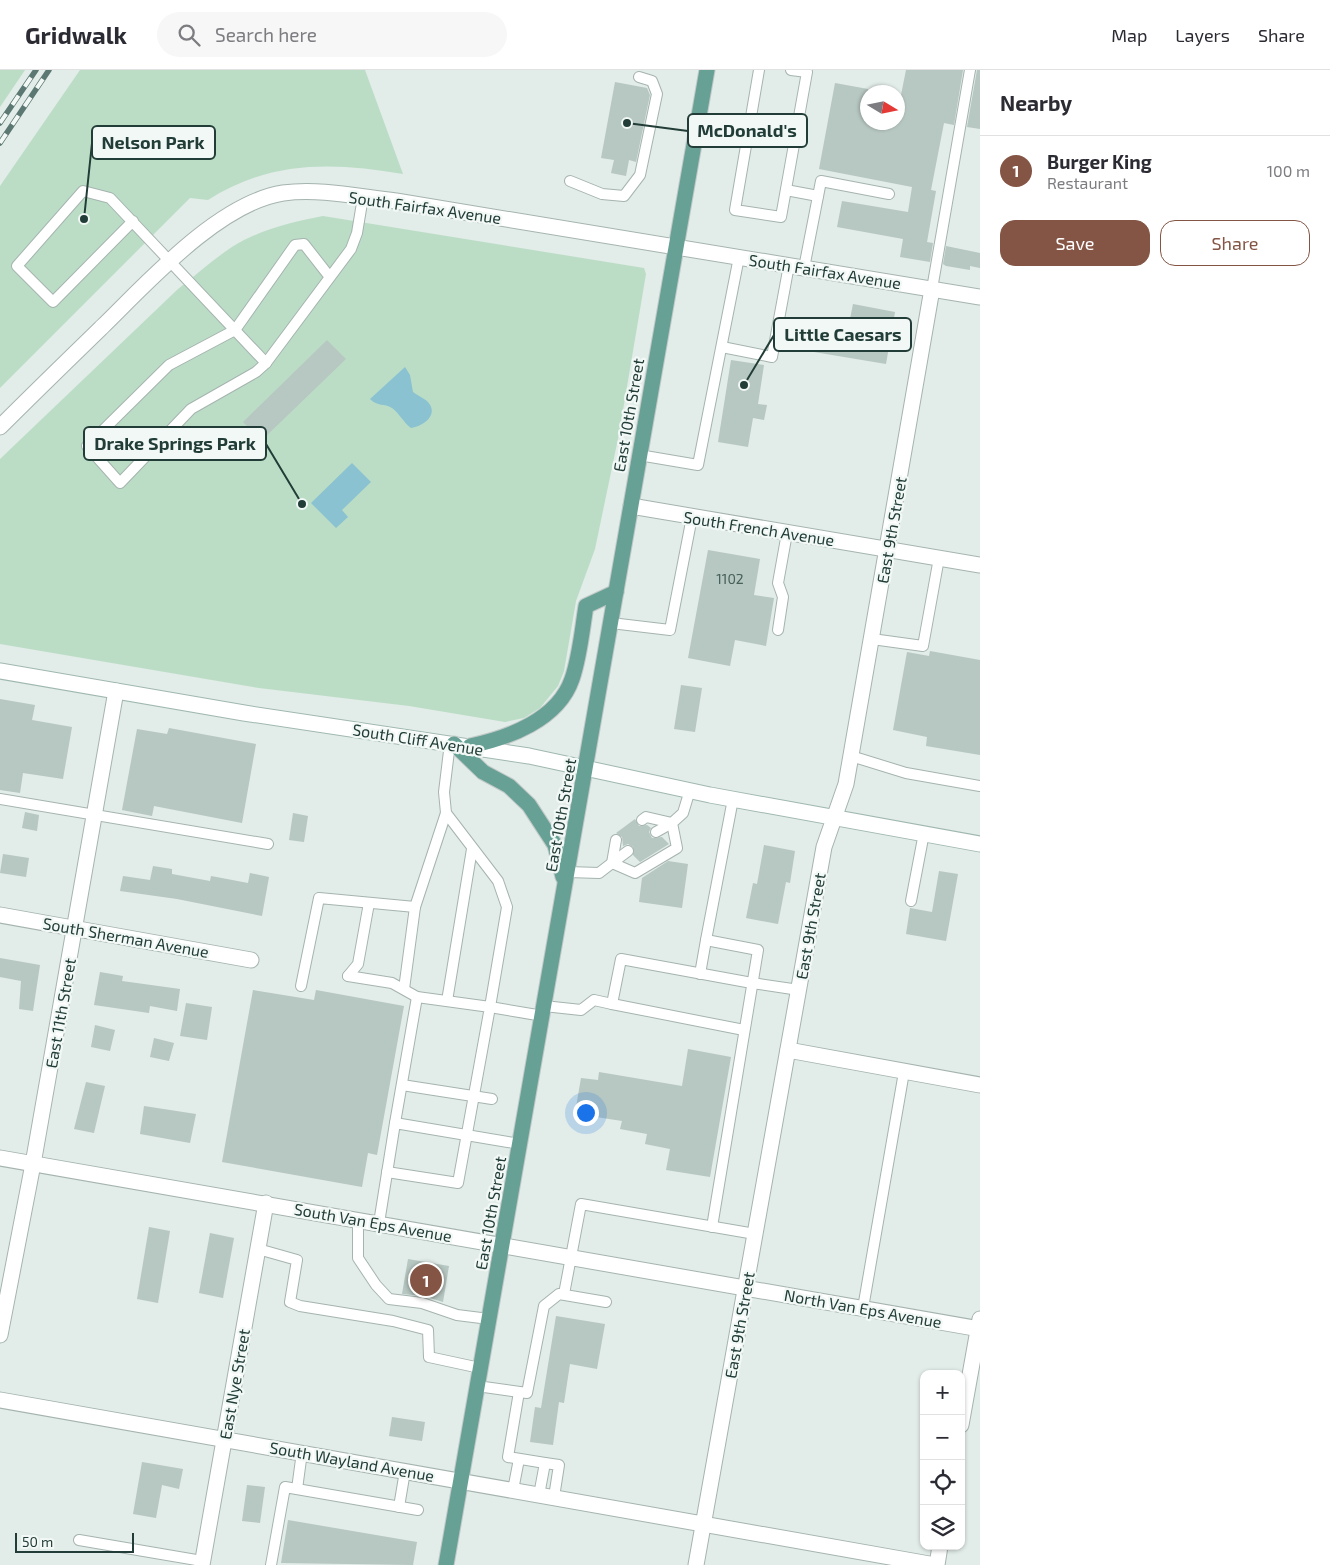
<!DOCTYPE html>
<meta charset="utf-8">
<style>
body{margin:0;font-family:"Exo 2",sans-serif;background:#f7f7f7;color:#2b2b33}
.controls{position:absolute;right:15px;bottom:15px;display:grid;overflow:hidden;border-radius:10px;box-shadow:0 1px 4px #0004}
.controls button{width:45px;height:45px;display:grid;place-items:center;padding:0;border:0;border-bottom:1px solid #e1e1e2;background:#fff;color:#2b2b33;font:25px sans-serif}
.compass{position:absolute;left:860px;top:15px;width:45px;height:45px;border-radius:50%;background:#fff;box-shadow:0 1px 4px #0004;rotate:100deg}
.scale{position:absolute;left:15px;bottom:12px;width:119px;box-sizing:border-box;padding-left:5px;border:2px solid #223d37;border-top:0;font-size:14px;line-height:18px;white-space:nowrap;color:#223d37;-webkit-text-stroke:4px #f2f8f6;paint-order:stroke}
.you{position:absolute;left:585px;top:1042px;width:18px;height:18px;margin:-12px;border:4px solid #fff;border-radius:50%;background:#1a73e8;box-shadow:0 0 0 8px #1a73e833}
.badge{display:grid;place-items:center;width:32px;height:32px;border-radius:50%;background:#845545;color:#fff;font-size:16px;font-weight:700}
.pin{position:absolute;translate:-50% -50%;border:2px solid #fff;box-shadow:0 1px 5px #0006}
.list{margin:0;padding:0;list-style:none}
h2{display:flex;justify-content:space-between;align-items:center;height:65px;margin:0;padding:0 20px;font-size:21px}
h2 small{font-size:16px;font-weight:400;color:#7c7c81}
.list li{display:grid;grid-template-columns:32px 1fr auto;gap:15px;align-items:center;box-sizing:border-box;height:70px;padding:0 20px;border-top:1px solid #e1e1e2}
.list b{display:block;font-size:19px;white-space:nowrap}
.list p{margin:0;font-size:16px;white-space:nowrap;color:#7c7c81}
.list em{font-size:16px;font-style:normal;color:#7c7c81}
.actions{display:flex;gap:10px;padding:15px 20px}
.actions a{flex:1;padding:11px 0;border:1px solid #845545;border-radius:15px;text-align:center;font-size:18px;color:#845545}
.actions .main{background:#845545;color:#fff}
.icon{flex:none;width:28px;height:28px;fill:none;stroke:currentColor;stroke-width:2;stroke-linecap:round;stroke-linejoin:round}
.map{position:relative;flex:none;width:980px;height:1495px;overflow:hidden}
header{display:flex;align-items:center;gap:30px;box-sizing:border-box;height:70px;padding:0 25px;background:#fff;border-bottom:1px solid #e1e1e2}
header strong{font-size:24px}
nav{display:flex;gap:28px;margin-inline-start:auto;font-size:18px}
.search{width:350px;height:45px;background:#f7f7f7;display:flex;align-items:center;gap:12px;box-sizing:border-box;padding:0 18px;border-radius:28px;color:#7c7c81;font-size:19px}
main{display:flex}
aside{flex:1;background:#fff}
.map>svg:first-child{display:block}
</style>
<header>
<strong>Gridwalk</strong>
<div class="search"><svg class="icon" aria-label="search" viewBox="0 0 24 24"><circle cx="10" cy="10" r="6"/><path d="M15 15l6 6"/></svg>Search here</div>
<nav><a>Map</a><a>Layers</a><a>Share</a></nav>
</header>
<main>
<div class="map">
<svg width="980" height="1495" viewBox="0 0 980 1495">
<rect width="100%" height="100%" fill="#e2ece8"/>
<!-- green -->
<g fill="#bbddc6">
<path d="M0 0H25L0 37Z"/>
<path d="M80 0H365L403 104C333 92 270 90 208 130L190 128 0 318V116Z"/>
<path d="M323 146 644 198 646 204 619 364 595 479 576 531 564 601 558 616 540 638 524 648 505 652 409 636 259 618 0 574V389L178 219C199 203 221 182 244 170 268 158 297 151 323 146Z"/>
</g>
<!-- water -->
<g fill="#8ac2d1">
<path d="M405 297 410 305 413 322C417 325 423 328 427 331 440 344 424 356 411 358 403 352 400 344 392 338 384 333 378 337 370 329Z"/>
<path d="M352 393 371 412 342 440 348 447 336 458 311 433Z"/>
</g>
<!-- building -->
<g fill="#b7c7c1">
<path d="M906 0H963L954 55 944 53 931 120 936 121 927 172 933 173 930 192 900 187 903 169 837 157 842 131 908 142 912 117 819 99 835 13 868 19V52H898V24L901 25Z"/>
<path d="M977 0H980V59L967 57Z"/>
<path d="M615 12 647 18 650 25 636 92 629 90 626 106 611 103 614 90 601 88Z"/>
<path d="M946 176 980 183V198L970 196V200L946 196 943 194Z"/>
<path d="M853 234 895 242 886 294 814 282 819 254 848 259Z"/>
<path d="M327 270 346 289 261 371 243 352Z"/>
<path d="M731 290 764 295 758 334 767 335 764 350 753 348 748 377 718 372Z"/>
<path d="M708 480 760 489 754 525 774 528 766 576 735 570 730 596 688 588Z"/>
<path d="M930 581 980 590V685L926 676 927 667 893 660 907 582 929 586Z"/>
<path d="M681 615 702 618 695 662 674 659Z"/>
<path d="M0 629 35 635 32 650 72 657 63 709 23 703 20 723 0 720Z"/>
<path d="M169 658 256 674 242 753 154 736 152 746 122 740 137 659 167 664Z"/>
<path d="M25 742 39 745 37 761 22 758Z"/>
<path d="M293 743 308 746 304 772 289 770Z"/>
<path d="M635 749 639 756 647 755 651 758 649 762 652 768 662 767 669 774 640 792 633 785V777L628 774 623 776 622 767 616 763Z"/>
<path d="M764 775 795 781 790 813 786 812 778 854 746 848 753 813 757 814Z"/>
<path d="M3 784 29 788 26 807 0 803Z"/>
<path d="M668 791 688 794 682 838 639 832 642 808Z"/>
<path d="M153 796 172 799V804L210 811 211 806 248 813 250 803 269 807 262 846 177 829 120 821 123 806 150 810Z"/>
<path d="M939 801 958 804 946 871 906 864 910 838 932 842Z"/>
<path d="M0 888 40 895 33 941 19 939 21 911 0 907Z"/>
<path d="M100 902 123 906 122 911 180 919 177 941 150 936 149 943 94 935Z"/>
<path d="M253 920 314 930 316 920 404 936 377 1085 368 1083 362 1117 222 1092Z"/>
<path d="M186 933 212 937 207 970 180 966Z"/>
<path d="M95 955 115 960 110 981 91 977Z"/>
<path d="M154 968 174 973 169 991 150 987Z"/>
<path d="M688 979 731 987 710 1107 666 1100 670 1079 645 1074 647 1064 620 1059 622 1051 596 1047 595 1052 580 1050 581 1038 576 1037 581 1008 598 1010 599 1002 682 1016Z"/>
<path d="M86 1012 105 1016 94 1063 74 1059Z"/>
<path d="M144 1036 196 1044 190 1073 140 1064Z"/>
<path d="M149 1157 170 1161 158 1233 137 1229Z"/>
<path d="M210 1163 234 1168 223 1228 199 1223Z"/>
<path d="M408 1189 449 1196 443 1232 423 1226 402 1224Z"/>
<path d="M556 1246 605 1254 597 1299 570 1294 564 1333 559 1332 553 1375 530 1372 535 1337 541 1338Z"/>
<path d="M392 1347 425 1352 422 1371 389 1366Z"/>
<path d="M142 1392 183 1399 179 1419 162 1415 156 1448 133 1444Z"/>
<path d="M247 1415 265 1417 260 1453 242 1451Z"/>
<path d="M288 1450 417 1472 413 1495 281 1493Z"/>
</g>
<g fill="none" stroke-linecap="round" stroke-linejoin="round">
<!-- service casing -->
<g stroke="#a5b4af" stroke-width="12">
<g id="service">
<path d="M759 0 735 140 781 147 807 2 791 0"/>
<path d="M570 111 602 124 624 126 640 105 657 24 652 11 639 7"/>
<path d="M786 120 818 126"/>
<path d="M133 151 53 232 17 196 83 121 110 128 266 293"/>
<path d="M804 198 821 111 889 124"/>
<path d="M329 206 304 174 295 175 235 260 169 295 87 376 120 413 191 339 256 302 266 293 351 179 357 163 363 127"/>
<path d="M932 219 970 0"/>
<path d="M722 277 772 287 789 195"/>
<path d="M639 385 698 395 739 187"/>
<path d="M611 553 670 560 692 447"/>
<path d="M778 560 783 527 778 513 787 463"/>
<path d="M872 569 923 576 939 488"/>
<path d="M450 673 444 722 446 743 498 811 507 837 490 937 543 946"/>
<path d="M851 686 906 703 980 716"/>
<path d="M0 729 268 774"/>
<path d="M642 750 646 747 672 753"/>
<path d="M656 762 672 753"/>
<path d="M612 793 616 770"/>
<path d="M612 793 628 781"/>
<path d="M568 802 599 803 612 793 635 803 677 778 672 753 683 743 690 720"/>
<path d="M911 831 924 763"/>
<path d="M700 904 706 870"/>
<path d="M348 906 392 913 417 927 490 937 458 1113 387 1102"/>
<path d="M348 906 358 894 369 833"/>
<path d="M301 916 319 828 415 837"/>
<path d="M404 919 415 837 446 743"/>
<path d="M447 931 472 779"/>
<path d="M544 936 581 940 594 930 612 934"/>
<path d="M744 960 612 934 621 889 752 913 799 920"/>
<path d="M402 1015 492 1029"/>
<path d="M395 1053 417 927"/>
<path d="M358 1149V1188L376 1215 389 1229 422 1233 457 1245 489 1249"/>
<path d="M379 1153 395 1053 520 1074"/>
<path d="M712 1157 758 880 706 870 733 729"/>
<path d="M258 1179 297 1190 290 1232 300 1236 393 1251 428 1260 429 1287 480 1298"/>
<path d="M564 1224 581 1134 755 1164"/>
<path d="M863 1238 904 1002"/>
<path d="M477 1316 527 1323 544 1236 559 1224 606 1232"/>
<path d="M519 1322 508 1387 545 1393 539 1425"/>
<path d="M545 1393 559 1395 554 1427"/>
<path d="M297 1419 302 1382"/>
<path d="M513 1420 519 1389"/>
<path d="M399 1437 405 1401"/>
<path d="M79 1470 202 1491"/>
<path d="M271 1495 285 1417 418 1440"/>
</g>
</g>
<!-- minor casing -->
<g stroke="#a5b4af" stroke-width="17">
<g id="minor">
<path d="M631 436 980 495"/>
<path d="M0 845 251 890"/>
<path d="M788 980 980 1015"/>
<path d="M0 1088 980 1259"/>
<path d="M0 1265 33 1094 116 621"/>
<path d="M0 1330 935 1495"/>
<path d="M202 1495 266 1133"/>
<path d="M696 1495 824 777 846 714 932 219"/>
</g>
</g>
<!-- tertiary casing -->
<g stroke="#a5b4af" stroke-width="17">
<g id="tertiary">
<path d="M0 357C34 323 68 290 103 256 148 212 219 133 283 123 320 118 359 127 396 131L980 227"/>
<path d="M961 1355 980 1249"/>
<path d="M937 1495 940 1476"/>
</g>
</g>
<!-- secondary casing -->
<g stroke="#a0b8b1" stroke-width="17">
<path id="secondary" d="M0 601 244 643 529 686 710 725 980 774"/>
</g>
<!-- primary casing -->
<g stroke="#c1c9c7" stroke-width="17">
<g id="primary">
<path d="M454 674 483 702 509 716 529 735 555 775 563 807"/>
<path d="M470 676C508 668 558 650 572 609 580 586 582 560 586 536L616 522"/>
<path d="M446 1495 707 0"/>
</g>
</g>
<!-- service -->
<use href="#service" stroke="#fff" stroke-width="10"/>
<!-- minor -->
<use href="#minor" stroke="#fff" stroke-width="15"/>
<!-- tertiary -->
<use href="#tertiary" stroke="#fff" stroke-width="15"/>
<!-- secondary -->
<use href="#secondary" stroke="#fff" stroke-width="15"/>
<!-- primary -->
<use href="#primary" stroke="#67a195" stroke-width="15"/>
<!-- rail casing -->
<g stroke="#5c7872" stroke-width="5.5">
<g id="rail">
<path d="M0 53 36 0"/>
<path d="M0 73 49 0"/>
</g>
</g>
<!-- rail -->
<use href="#rail" stroke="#f2f8f6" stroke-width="4" stroke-dasharray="11" stroke-linecap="butt"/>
</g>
<g text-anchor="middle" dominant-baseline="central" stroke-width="4.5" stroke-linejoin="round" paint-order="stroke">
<!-- number labels -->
<g font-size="14" fill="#47605a">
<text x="730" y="508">1102</text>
</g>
<!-- street labels -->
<g font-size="16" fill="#223d37" stroke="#f2f8f6">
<text transform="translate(425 137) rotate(8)">South Fairfax Avenue</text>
<text transform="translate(825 201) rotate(9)">South Fairfax Avenue</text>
<text transform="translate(628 345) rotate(-80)">East 10th Street</text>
<text transform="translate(759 458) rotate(9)">South French Avenue</text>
<text transform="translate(891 460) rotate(-80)">East 9th Street</text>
<text transform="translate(418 669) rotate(9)">South Cliff Avenue</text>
<text transform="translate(560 745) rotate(-80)">East 10th Street</text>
<text transform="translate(810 856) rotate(-80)">East 9th Street</text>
<text transform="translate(126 867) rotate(10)">South Sherman Avenue</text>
<text transform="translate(60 943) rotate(-80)">East 11th Street</text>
<text transform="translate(490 1143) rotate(-80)">East 10th Street</text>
<text transform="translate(373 1152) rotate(10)">South Van Eps Avenue</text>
<text transform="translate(863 1238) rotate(10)">North Van Eps Avenue</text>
<text transform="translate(739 1255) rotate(-80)">East 9th Street</text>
<text transform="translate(234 1314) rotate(-80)">East Nye Street</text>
<text transform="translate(352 1391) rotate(10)">South Wayland Avenue</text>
</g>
</g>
<!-- callouts -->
<path fill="none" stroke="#223d37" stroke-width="2" d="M627 53L688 61M84 149L92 73M744 315L774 265M302 434L266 374"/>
<g fill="#223d37" stroke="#f2f8f6" stroke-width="2">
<circle cx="627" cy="53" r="5"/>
<circle cx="84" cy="149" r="5"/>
<circle cx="744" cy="315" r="5"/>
<circle cx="302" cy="434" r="5"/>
</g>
<g fill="#f2f8f6" stroke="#223d37" stroke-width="2">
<rect x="688" y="44" width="119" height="33" rx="5"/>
<rect x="92" y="56" width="123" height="33" rx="5"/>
<rect x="774" y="248" width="137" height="33" rx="5"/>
<rect x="84" y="357" width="182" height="33" rx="5"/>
</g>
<g font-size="18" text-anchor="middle" font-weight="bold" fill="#223d37">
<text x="747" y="67">McDonald's</text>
<text x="153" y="79">Nelson Park</text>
<text x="843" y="271">Little Caesars</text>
<text x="175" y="380">Drake Springs Park</text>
</g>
</svg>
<div class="controls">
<button>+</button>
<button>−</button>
<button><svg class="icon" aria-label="locate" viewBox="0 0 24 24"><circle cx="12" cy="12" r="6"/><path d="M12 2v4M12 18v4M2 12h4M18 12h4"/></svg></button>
<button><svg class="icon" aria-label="layers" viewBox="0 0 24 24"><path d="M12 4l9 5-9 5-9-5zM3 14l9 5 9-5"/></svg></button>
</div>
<svg class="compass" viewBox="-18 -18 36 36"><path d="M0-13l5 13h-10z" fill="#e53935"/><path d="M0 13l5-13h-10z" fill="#7c7c81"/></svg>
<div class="scale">50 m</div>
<div class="you"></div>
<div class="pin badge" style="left:426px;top:1210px">1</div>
</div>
<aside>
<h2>Nearby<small></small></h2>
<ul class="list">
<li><span class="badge">1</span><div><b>Burger King</b><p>Restaurant</p></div><em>100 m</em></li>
</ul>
<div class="actions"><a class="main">Save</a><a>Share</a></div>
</aside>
</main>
